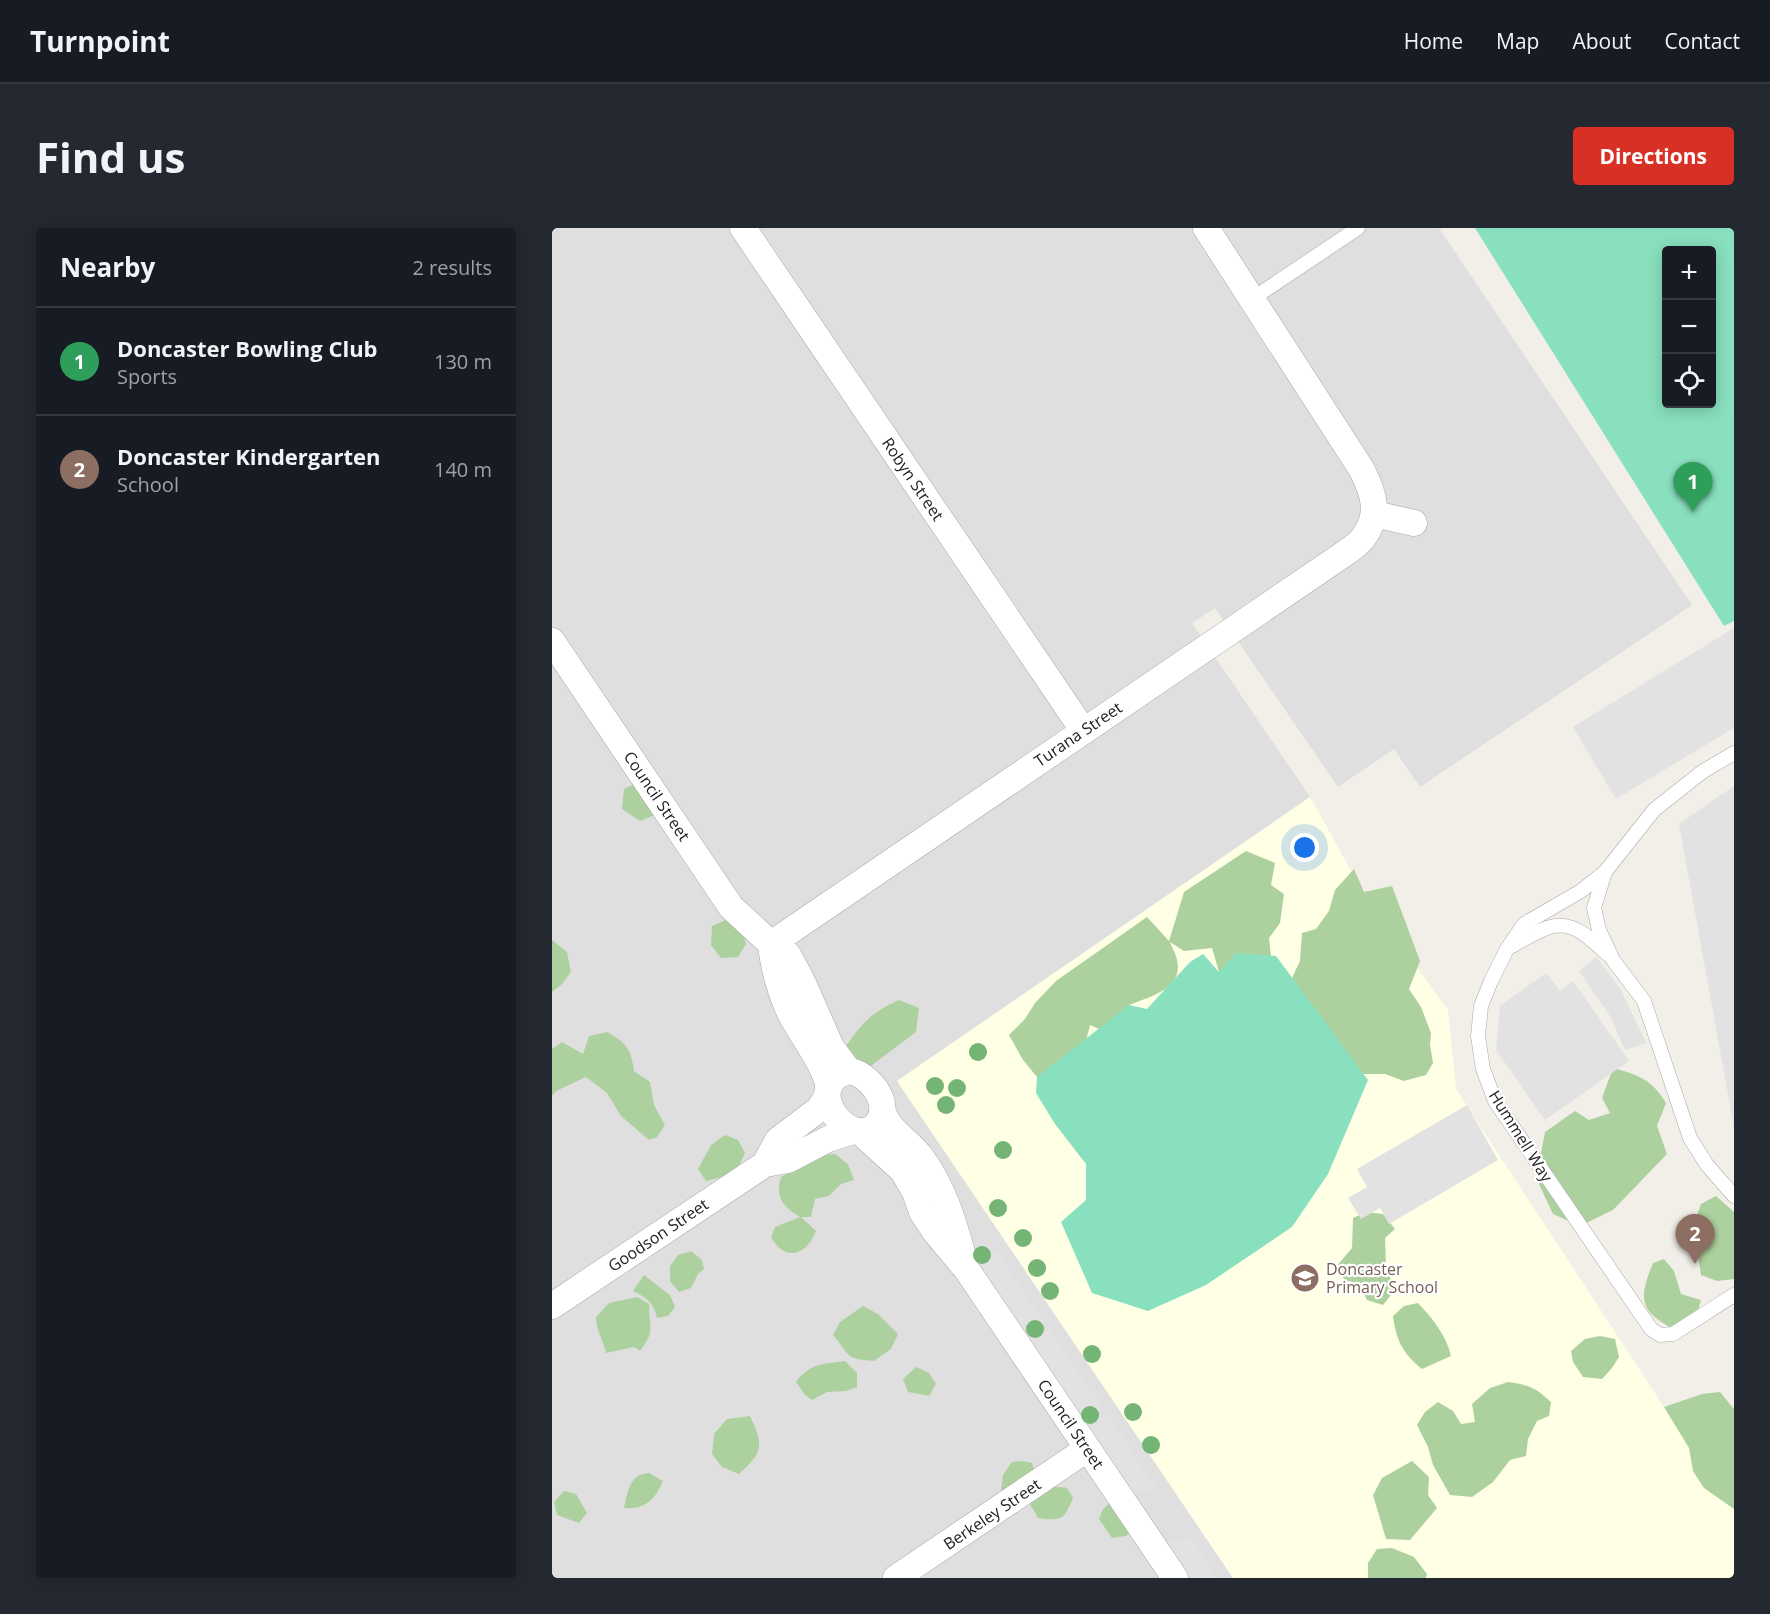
<!DOCTYPE html>
<meta charset="utf-8">
<style>
body{margin:0;font-family:"Open Sans",sans-serif;background:#242831;color:#f1f3f6}
.controls{position:absolute;right:18px;top:18px;display:grid;overflow:hidden;border-radius:6px;box-shadow:0 3px 15px #0003}
.controls button{width:54px;height:54px;display:grid;place-items:center;padding:0;border:0;border-bottom:2px solid #363941;background:#171b24;color:#f1f3f6;font:30px sans-serif}
.you{position:absolute;left:753px;top:620px;width:21px;height:21px;margin:-15px;border:4px solid #fff;border-radius:50%;background:#1a73e8;box-shadow:0 0 0 9px #1a73e833}
.badge{display:grid;place-items:center;width:39px;height:39px;border-radius:50%;background:#d93025;color:#fff;font-size:20px;font-weight:700}
.pin{position:absolute;translate:-50% -50px;filter:drop-shadow(0 2px 3px #0008)}
.pin::after{content:'';position:absolute;top:32px;width:21px;height:18px;background:inherit;clip-path:polygon(0 0,100% 0,50% 100%)}
.list{margin:0;padding:0;list-style:none}
h2{display:flex;justify-content:space-between;align-items:center;height:78px;margin:0;padding:0 24px;font-size:26px}
h2 small{font-size:20px;font-weight:400;color:#9ea1a6}
.list li{display:grid;grid-template-columns:39px 1fr auto;gap:18px;align-items:center;box-sizing:border-box;height:108px;padding:0 24px;border-top:2px solid #363941}
.list b{display:block;font-size:22px;white-space:nowrap}
.list p{margin:0;font-size:20px;white-space:nowrap;color:#9ea1a6}
.list em{font-size:20px;font-style:normal;color:#9ea1a6}
.icon{flex:none;width:33px;height:33px;fill:none;stroke:currentColor;stroke-width:2;stroke-linecap:round;stroke-linejoin:round}
.map{position:relative;flex:none;width:1182px;height:1350px;overflow:hidden;border-radius:6px}
header{display:flex;align-items:center;gap:36px;box-sizing:border-box;height:84px;padding:0 30px;background:#171b24;border-bottom:2px solid #363941}
header strong{font-size:28px}
nav{display:flex;gap:33px;margin-inline-start:auto;font-size:21px}
.intro{display:flex;align-items:center;justify-content:space-between;box-sizing:border-box;height:144px;padding:0 36px}
h1{margin:0;font-size:42px}
.button{padding:15px 27px;border-radius:6px;background:#d93025;color:#fff;font-size:21px;font-weight:700}
main{display:flex;gap:36px;padding:0 36px}
aside{flex:1;background:#171b24;border-radius:6px;box-shadow:0 3px 15px #0003}
.map>svg:first-child{display:block}
</style>
<header>
<strong>Turnpoint</strong>
<nav><a>Home</a><a>Map</a><a>About</a><a>Contact</a></nav>
</header>
<div class="intro"><h1>Find us</h1><a class="button">Directions</a></div>
<main>
<aside>
<h2>Nearby<small>2 results</small></h2>
<ul class="list">
<li><span class="badge" style="background:#2e9e5b">1</span><div><b>Doncaster Bowling Club</b><p>Sports</p></div><em>130 m</em></li>
<li><span class="badge" style="background:#8d6e63">2</span><div><b>Doncaster Kindergarten</b><p>School</p></div><em>140 m</em></li>
</ul>
</aside>
<div class="map">
<svg width="1182" height="1350" viewBox="0 0 1182 1350">
<rect width="100%" height="100%" fill="#f2efe9"/>
<!-- residential -->
<path fill="#e0dfdf" d="M0 0H887L1140 377 868 559 842 521 786 559 663 380 640 395 758 569 345 853 681 1350H0Z"/>
<!-- education -->
<path fill="#ffffe5" d="M758 569 811 664 896 782 904 861 1112 1179 1182 1279V1350H681L345 853Z"/>
<!-- forest -->
<g fill="#add19e">
<path d="M90 552 103 587 88 593 70 581 72 561Z"/>
<path d="M694 623 723 635 719 657 732 666 728 695 717 710 720 737 667 744 660 720 632 723 618 714C620 720 624 726 625 732 632 761 597 769 577 777L563 808 538 797 532 821 503 844 485 849 471 832 457 807 473 791 483 775 504 753 595 689 617 713 632 664Z"/>
<path d="M802 641 812 664 840 658 868 733 857 761 869 779 879 805 878 817 881 835 874 847 852 853 833 846H807L739 752 748 733 750 705 764 701 777 683 783 662Z"/>
<path d="M174 692 189 696 194 716 186 729 169 730 159 717 160 698Z"/>
<path d="M0 712 15 724 19 744 10 756 0 764Z"/>
<path d="M347 772 367 780 364 804 316 840 302 836 294 818C311 794 320 784 347 772Z"/>
<path d="M55 804C74 815 79 820 82 843L98 854 102 877 113 897 105 909 97 912 69 888 55 865 34 849 4 863 0 868V821L10 814 31 826 37 808Z"/>
<path d="M1061 840C1086 847 1100 851 1114 875L1105 898 1115 926 1061 982 1028 998 1001 986 984 950 993 904 1023 883 1037 892 1058 885 1050 870Z"/>
<path d="M173 907 186 912 193 925 183 946 154 953 146 941 159 917Z"/>
<path d="M283 926 296 936 302 952 289 956 277 968 263 971 259 989H249L264 1003C255 1027 233 1035 219 1009L223 999 248 989C231 979 223 969 229 949L270 927Z"/>
<path d="M1164 968 1182 984V1051L1165 1053 1149 1047 1141 998 1149 976Z"/>
<path d="M814 984 831 986 843 1001 833 1010 834 1039 843 1062 831 1077 815 1072 807 1056 793 1052 783 1040 800 1020 801 990Z"/>
<path d="M139 1023 150 1032 152 1041 146 1046 139 1060 127 1064 118 1053V1038L126 1027Z"/>
<path d="M1112 1031 1122 1043 1129 1066 1149 1072 1143 1095 1122 1101C1086 1083 1087 1070 1101 1035Z"/>
<path d="M92 1047 118 1067 123 1079 116 1088 105 1090C102 1075 95 1070 81 1063Z"/>
<path d="M85 1069 97 1076C97 1100 104 1102 88 1123L82 1119 54 1125C51 1111 44 1103 44 1089L57 1075Z"/>
<path d="M866 1075C881 1091 894 1107 899 1128L870 1141C851 1126 844 1112 841 1088L852 1078Z"/>
<path d="M311 1078 326 1086 346 1106 339 1121 322 1133C292 1131 298 1127 281 1107L288 1094Z"/>
<path d="M1048 1108 1063 1111 1067 1129 1060 1140 1050 1151 1031 1149 1021 1134 1019 1123 1033 1111Z"/>
<path d="M293 1133 305 1145V1159L294 1163 275 1164 260 1172 253 1167 244 1154C258 1135 271 1136 293 1133Z"/>
<path d="M364 1139 377 1145 384 1156 377 1168 356 1164 351 1151Z"/>
<path d="M956 1154C977 1157 983 1159 999 1174L997 1188 985 1193 976 1211 974 1228 958 1232 941 1254 920 1269 898 1267 881 1237 876 1219 865 1197 873 1184 886 1174 901 1183 909 1196 923 1194 920 1176 938 1160Z"/>
<path d="M1168 1164 1182 1181V1281L1152 1260 1141 1243 1137 1220 1112 1179 1150 1166Z"/>
<path d="M198 1188C212 1218 211 1224 187 1246L170 1239 160 1226 162 1206 175 1191Z"/>
<path d="M470 1233 480 1235 484 1247 464 1261 449 1262 451 1247 460 1234Z"/>
<path d="M860 1233 877 1249 876 1267 885 1280 858 1312 834 1311 821 1267 830 1250Z"/>
<path d="M97 1245 111 1253C103 1271 94 1282 72 1280 76 1264 77 1246 97 1245Z"/>
<path d="M490 1257 515 1260 521 1270C512 1292 510 1293 486 1290L478 1276Z"/>
<path d="M12 1263 24 1266 35 1285 27 1295 5 1287 2 1274Z"/>
<path d="M558 1275 582 1304 573 1308 560 1310 547 1291 551 1281Z"/>
<path d="M840 1320 862 1329 875 1346 874 1350H816V1335L825 1321Z"/>
</g>
<!-- pitch -->
<g fill="#88e0be" fill-rule="evenodd">
<path d="M923 0H1182V393L1172 398ZM1114 22H1160V176H1114Z"/>
<path d="M684 725 724 728 816 852 776 946 740 999 654 1057 596 1083 540 1065 509 994 534 972V936L503 896 484 865 485 849 577 777 595 781 638 734 651 726 667 744Z"/>
</g>
<!-- parking -->
<g fill="#e2e2e2">
<path d="M1182 400V500L1064 571 1021 499Z"/>
<path d="M1182 558V900L1127 596Z"/>
<path d="M1044 729 1068 760 1094 815 1073 822 1058 788 1027 743Z"/>
<path d="M994 745 1008 763 1021 753 1077 833 993 892 944 822 948 778Z"/>
<path d="M915 877 946 932 837 996 828 980 809 991 796 970 815 959 805 941Z"/>
<path d="M444 1023 465 1055 493 1095 469 1098 421 1026Z"/>
<path d="M498 1102 545 1171 552 1182 527 1185 474 1106Z"/>
<path d="M556 1187 592 1242 606 1262 582 1265 532 1192Z"/>
<path d="M639 1310 653 1331 665 1350H639L614 1314Z"/>
</g>
<g fill="none" stroke-linecap="round" stroke-linejoin="round">
<!-- service casing -->
<g stroke="#a9a9a9" stroke-width="15">
<g id="service">
<path d="M700 71 806 0"/>
<path d="M1182 525 1150 544 1102 582 1053 644 1029 663 972 696 955 721 939 753 929 778 926 808 931 841 943 873 1099 1101 1108 1107 1121 1106 1182 1067"/>
<path d="M1053 644 1042 680 1047 702 1061 732 1092 773 1138 910 1155 937 1182 968"/>
<path d="M960 718C1006 691 1016 688 1055 726"/>
</g>
</g>
<!-- minor casing -->
<g stroke="#a9a9a9" stroke-width="27">
<g id="minor">
<path d="M191 0 531 502"/>
<path d="M822 286 862 295"/>
<path d="M0 413 179 679 219 716 236 727 250 753 279 819 297 843"/>
<path d="M219 716 789 328C796 323 806 317 811 310 829 286 822 266 810 242L654 0"/>
<path d="M219 716C221 738 229 767 239 787 251 810 267 828 275 852"/>
<path d="M297 843C316 845 338 873 328 891 308 928 255 872 284 849 287 846 293 845 297 843Z"/>
<path d="M330 883C338 904 356 912 369 929 392 960 402 995 412 1032"/>
<path d="M307 903 351 943 363 964 370 984 384 1005 415 1042 623 1350"/>
<path d="M213 936 226 912 267 881 275 868"/>
<path d="M0 1078 213 936 236 932 276 911 301 903"/>
<path d="M344 1350 535 1221"/>
</g>
</g>
<!-- service -->
<use href="#service" stroke="#fff" stroke-width="14"/>
<!-- minor -->
<use href="#minor" stroke="#fff" stroke-width="26"/>
</g>
<!-- trees -->
<g fill="#74b475">
<circle cx="426" cy="824" r="9"/>
<circle cx="383" cy="858" r="9"/>
<circle cx="405" cy="860" r="9"/>
<circle cx="394" cy="877" r="9"/>
<circle cx="451" cy="922" r="9"/>
<circle cx="446" cy="980" r="9"/>
<circle cx="471" cy="1010" r="9"/>
<circle cx="430" cy="1027" r="9"/>
<circle cx="485" cy="1040" r="9"/>
<circle cx="498" cy="1063" r="9"/>
<circle cx="483" cy="1101" r="9"/>
<circle cx="540" cy="1126" r="9"/>
<circle cx="581" cy="1184" r="9"/>
<circle cx="538" cy="1187" r="9"/>
<circle cx="599" cy="1217" r="9"/>
</g>
<!-- icons -->
<defs>
<g id="school-disc" transform="scale(1.5)"><circle r="9.5" fill="#8d6e63" stroke="#fff"/><path d="M0-5L7-2L0 1L-7-2ZM-4 1L0 2.5L4 1V4Q0 6-4 4Z" fill="#fff"/></g>
</defs>
<g fill-rule="evenodd">
<use href="#school-disc" x="753" y="1050"/>
</g>
<g text-anchor="middle" dominant-baseline="central" stroke-width="4.5" stroke-linejoin="round" paint-order="stroke">
<!-- street labels -->
<g font-size="16" fill="#222" stroke="#fff">
<text transform="translate(361 251) rotate(56)">Robyn Street</text>
<text transform="translate(526 506) rotate(-34)">Turana Street</text>
<text transform="translate(105 568) rotate(56)">Council Street</text>
<text transform="translate(969 908) rotate(58)">Hummell Way</text>
<text transform="translate(106 1007) rotate(-34)">Goodson Street</text>
<text transform="translate(519 1196) rotate(56)">Council Street</text>
<text transform="translate(440 1286) rotate(-34)">Berkeley Street</text>
</g>
<!-- education labels -->
<g font-size="16" fill="#785e54" stroke="#fff" text-anchor="start">
<text x="774" y="1041">Doncaster<tspan x="774" dy="18">Primary School</tspan></text>
</g>
</g>
</svg>
<div class="controls">
<button>+</button>
<button>−</button>
<button><svg class="icon" aria-label="locate" viewBox="0 0 24 24"><circle cx="12" cy="12" r="6"/><path d="M12 2v4M12 18v4M2 12h4M18 12h4"/></svg></button>
</div>
<div class="you"></div>
<div class="pin badge" style="left:1141px;top:284px;background:#2e9e5b">1</div>
<div class="pin badge" style="left:1143px;top:1036px;background:#8d6e63">2</div>
</div>
</main>
